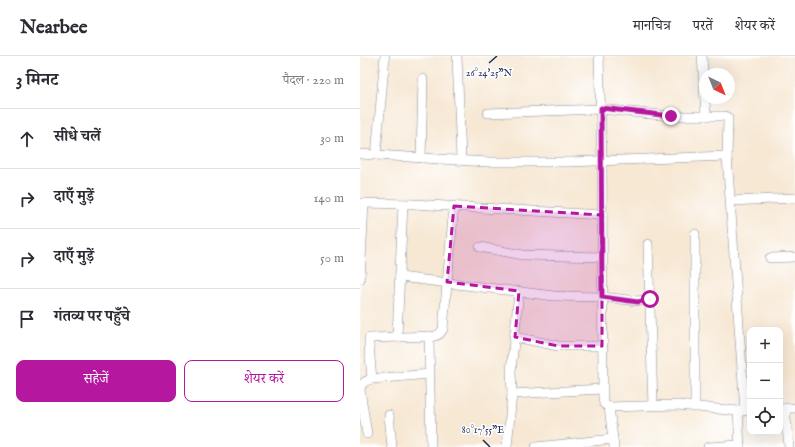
<!DOCTYPE html>
<html lang="hi">
<meta charset="utf-8">
<style>
body{margin:0;font-family:"IM FELL English","Noto Serif Devanagari",serif;background:#f2f2f3;color:#2b2b33}
.controls{position:absolute;right:12px;bottom:12px;display:grid;overflow:hidden;border-radius:8px;box-shadow:0 4px 16px #0002}
.controls button{width:36px;height:36px;display:grid;place-items:center;padding:0;border:0;border-bottom:1px solid #e1e1e2;background:#fff;color:#2b2b33;font:20px sans-serif}
.compass{position:absolute;left:339px;top:12px;width:36px;height:36px;border-radius:50%;background:#fff;box-shadow:0 4px 16px #0002;rotate:137deg}
.stop{position:absolute;width:12px;height:12px;margin:-9px;border:3px solid #b5179e;border-radius:50%;background:#fff}
.stop.end{background:#b5179e;border-color:#fff;box-shadow:0 1px 4px #0008}
.list{margin:0;padding:0;list-style:none}
h2{display:flex;justify-content:space-between;align-items:center;height:52px;margin:0;padding:0 16px;font-size:17px}
h2 small{font-size:13px;font-weight:400;color:#7c7c81}
.list li{display:grid;grid-template-columns:26px 1fr auto;gap:12px;align-items:center;box-sizing:border-box;height:60px;padding:0 16px;border-top:1px solid #e1e1e2}
.list b{display:block;font-size:15px;white-space:nowrap}
.list em{font-size:13px;font-style:normal;color:#7c7c81}
.actions{display:flex;gap:8px;padding:12px 16px}
.actions a{flex:1;padding:9px 0;border:1px solid #b5179e;border-radius:8px;text-align:center;font-size:14px;color:#b5179e}
.actions .main{background:#b5179e;color:#fff}
.icon{flex:none;width:22px;height:22px;fill:none;stroke:currentColor;stroke-width:2;stroke-linecap:round;stroke-linejoin:round}
.map{position:relative;flex:none;width:435px;height:391px;overflow:hidden}
header{display:flex;align-items:center;gap:24px;box-sizing:border-box;height:56px;padding:0 20px;background:#fff;border-bottom:1px solid #e1e1e2}
header strong{font-size:19px}
nav{display:flex;gap:22px;margin-inline-start:auto;font-size:14px}
main{display:flex}
aside{flex:1;background:#fff}
.map>svg:first-child{display:block}
</style>
<header>
<strong>Nearbee</strong>
<nav><a>मानचित्र</a><a>परतें</a><a>शेयर करें</a></nav>
</header>
<main>
<aside>
<h2>3 मिनट<small>पैदल · 220 m</small></h2>
<ul class="list">
<li><svg class="icon" aria-label="ahead" viewBox="0 0 24 24"><path d="M12 20V5M6 11l6-6 6 6"/></svg><div><b>सीधे चलें</b></div><em>30 m</em></li>
<li><svg class="icon" aria-label="right" viewBox="0 0 24 24"><path d="M7 20v-9h11M14 6l5 5-5 5"/></svg><div><b>दाएँ मुड़ें</b></div><em>140 m</em></li>
<li><svg class="icon" aria-label="right" viewBox="0 0 24 24"><path d="M7 20v-9h11M14 6l5 5-5 5"/></svg><div><b>दाएँ मुड़ें</b></div><em>50 m</em></li>
<li><svg class="icon" aria-label="arrive" viewBox="0 0 24 24"><path d="M6 21V4h12l-3 4 3 4H6"/></svg><div><b>गंतव्य पर पहुँचे</b></div></li>
</ul>
<div class="actions"><a class="main">सहेजें</a><a>शेयर करें</a></div>
</aside>
<div class="map">
<svg width="435" height="391" viewBox="0 0 435 391">
<rect width="100%" height="100%" fill="#fff"/>
<filter id="ink" filterUnits="userSpaceOnUse"><feTurbulence type="fractalNoise" baseFrequency=".025" numOctaves="2"/><feDisplacementMap in="SourceGraphic" scale="8" xChannelSelector="R" yChannelSelector="G"/><feConvolveMatrix kernelMatrix="1 2 1 2 8 2 1 2 1" color-interpolation-filters="sRGB"/></filter>
<filter id="wash" filterUnits="userSpaceOnUse"><feTurbulence type="fractalNoise" baseFrequency=".012" numOctaves="4" result="noise"/><feDisplacementMap in="SourceGraphic" scale="16" xChannelSelector="R" yChannelSelector="G"/><feGaussianBlur stdDeviation="0.9" result="paint"/><feColorMatrix in="noise" values="0 0 0 0 0 0 0 0 0 0 0 0 0 0 0 0 0 1.4 0 .05"/><feComposite in="paint" operator="in"/></filter>
<g filter="url(#wash)">
<rect width="100%" height="100%" fill="#f7e8d4"/>
</g>
<g filter="url(#ink)">
<g fill="none" stroke-linecap="round" stroke-linejoin="round">
<!-- minor casing -->
<g stroke="#898c99" stroke-width="10">
<g id="minor">
<path d="M97 0 101 104"/>
<path d="M239 0 242 105 243 342 244 348 249 351 318 349 378 355 390 354"/>
<path d="M342 0 346 60"/>
<path d="M128 57 241 53 311 60H365L368 62V65L367 100"/>
<path d="M0 98 127 106H209L367 100 385 355"/>
<path d="M16 99 25 0"/>
<path d="M61 102 63 23"/>
<path d="M371 145 435 142"/>
<path d="M0 147 53 148 242 159"/>
<path d="M288 188 293 350"/>
<path d="M120 191 163 199 242 201"/>
<path d="M410 202 435 201"/>
<path d="M40 221 194 240 242 241 278 245 290 243"/>
<path d="M0 223 4 147"/>
<path d="M159 235 151 315 152 338 242 333"/>
<path d="M69 280 71 391"/>
<path d="M37 281 43 148"/>
<path d="M155 281 198 290H242"/>
<path d="M12 323 70 318"/>
<path d="M249 351 254 391"/>
<path d="M335 351V178"/>
<path d="M420 353 435 352"/>
<path d="M425 353 429 391"/>
<path d="M378 355 380 391"/>
<path d="M29 359 32 391"/>
<path d="M7 378 0 334C1 327 5 325 12 323L9 290V282L75 280C79 279 81 277 83 273L94 150"/>
<path d="M147 391 152 338"/>
<path d="M176 391 253 383"/>
<path d="M348 391 380 389"/>
</g>
</g>
<!-- minor -->
<use href="#minor" stroke="#fff" stroke-width="9"/>
</g>
</g>
<g fill="none" stroke-linecap="round" stroke-linejoin="round" filter="url(#ink)">
<!-- route -->
<path stroke="#b5179e" stroke-width="5" d="M290 243 278 246 242 241 241 52 311 60"/>
</g>
<!-- marked area -->
<path fill="#b5179e" fill-opacity="0.2" stroke="#b5179e" stroke-width="3" stroke-dasharray="8 5" stroke-linejoin="round" d="M94 150 242 159V290H198L155 281 159 235 87 226Z"/>
<!-- ticks -->
<path fill="none" stroke="#1b2f5e" stroke-width="1.5" d="M129 7 137 0M123 384 130 391"/>
<g font-size="10" text-anchor="middle" fill="#1b2f5e" stroke="#fff" stroke-width="3" stroke-linejoin="round" paint-order="stroke">
<text x="129" y="20">26°24'25"N</text>
<text x="123" y="377">80°17'55"E</text>
</g>
</svg>
<div class="controls">
<button>+</button>
<button>−</button>
<button><svg class="icon" aria-label="locate" viewBox="0 0 24 24"><circle cx="12" cy="12" r="6"/><path d="M12 2v4M12 18v4M2 12h4M18 12h4"/></svg></button>
</div>
<svg class="compass" viewBox="-18 -18 36 36"><path d="M0-13l5 13h-10z" fill="#e53935"/><path d="M0 13l5-13h-10z" fill="#7c7c81"/></svg>
<div class="stop" style="left:290px;top:243px"></div>
<div class="stop end" style="left:311px;top:60px"></div>
</div>
</main>
